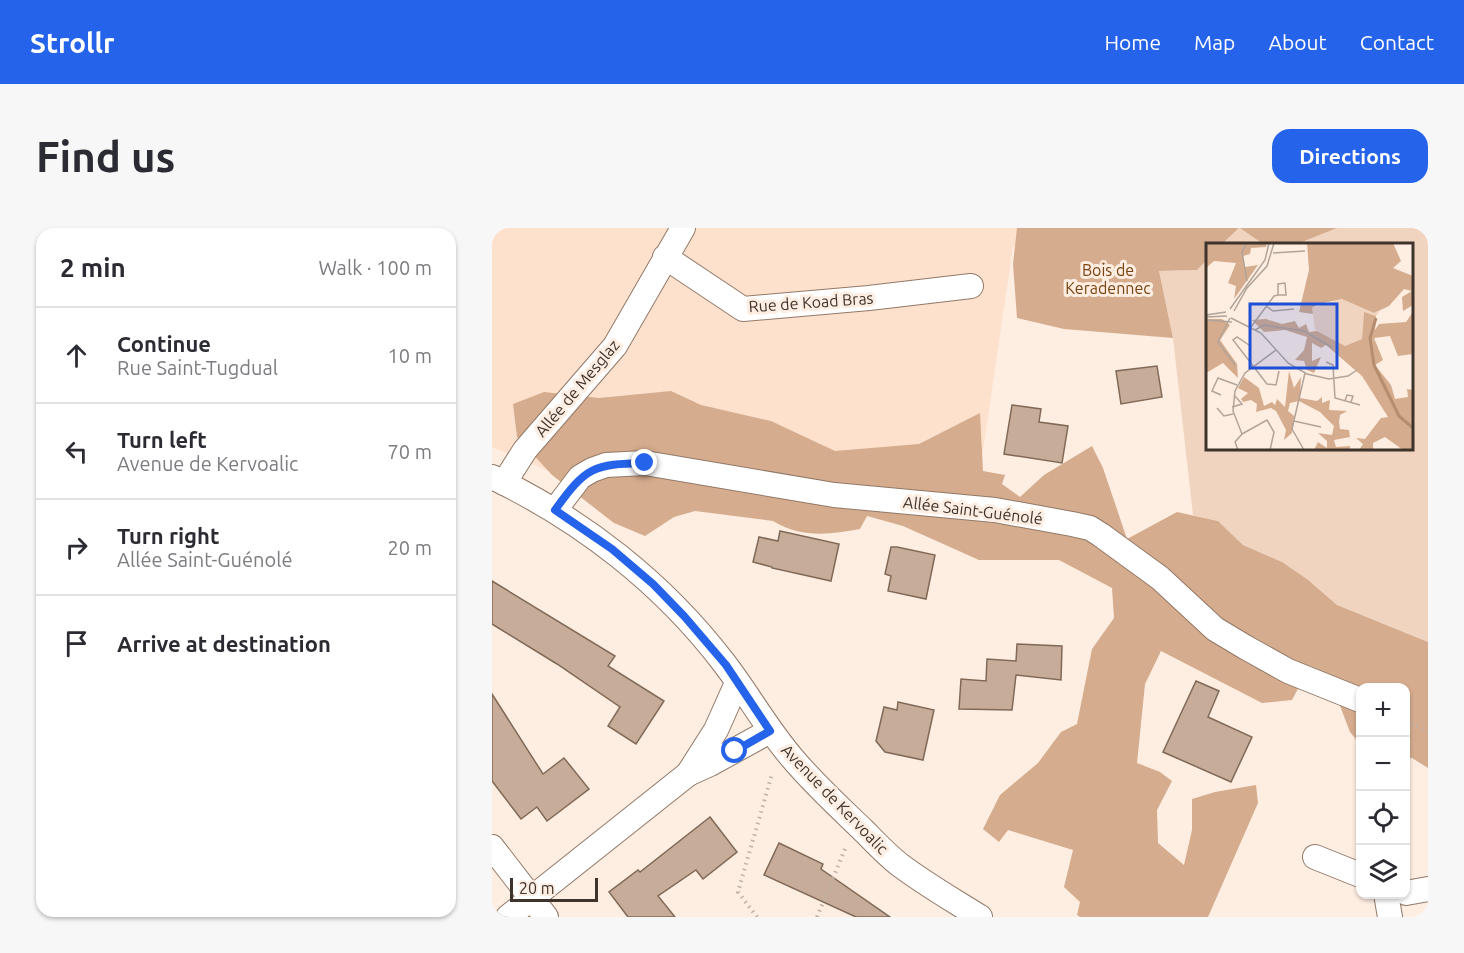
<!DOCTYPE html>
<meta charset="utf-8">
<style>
body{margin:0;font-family:Ubuntu,sans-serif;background:#f7f7f7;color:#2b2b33}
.controls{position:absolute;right:18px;bottom:18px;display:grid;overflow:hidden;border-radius:12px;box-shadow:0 2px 4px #0004}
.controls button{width:54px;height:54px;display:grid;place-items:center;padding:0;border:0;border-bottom:2px solid #e1e1e2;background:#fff;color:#2b2b33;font:30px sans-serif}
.scale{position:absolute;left:18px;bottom:15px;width:88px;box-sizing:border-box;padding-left:6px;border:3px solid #3f342c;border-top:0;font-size:16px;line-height:21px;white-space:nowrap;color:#3f342c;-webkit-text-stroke:4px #feede1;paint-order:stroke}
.stop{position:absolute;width:18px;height:18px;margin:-14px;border:4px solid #2563eb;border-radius:50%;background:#fff}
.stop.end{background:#2563eb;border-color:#fff;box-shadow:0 2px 6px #0008}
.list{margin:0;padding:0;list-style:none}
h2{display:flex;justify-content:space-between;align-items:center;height:78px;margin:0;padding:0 24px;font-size:26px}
h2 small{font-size:20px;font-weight:400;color:#7c7c81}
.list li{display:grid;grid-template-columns:39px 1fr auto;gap:18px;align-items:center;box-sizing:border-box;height:96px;padding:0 24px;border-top:2px solid #e1e1e2}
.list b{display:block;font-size:22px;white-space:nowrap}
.list p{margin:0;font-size:20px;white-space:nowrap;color:#7c7c81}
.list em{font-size:20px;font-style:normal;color:#7c7c81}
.icon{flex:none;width:33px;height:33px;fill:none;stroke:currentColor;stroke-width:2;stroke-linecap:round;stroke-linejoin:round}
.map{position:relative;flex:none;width:936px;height:689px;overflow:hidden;border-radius:18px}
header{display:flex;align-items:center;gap:36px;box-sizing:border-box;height:84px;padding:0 30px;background:#2563eb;color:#fff}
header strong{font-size:28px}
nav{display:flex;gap:33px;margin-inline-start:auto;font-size:21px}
.intro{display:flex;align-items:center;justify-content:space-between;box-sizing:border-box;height:144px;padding:0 36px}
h1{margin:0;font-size:42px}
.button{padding:15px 27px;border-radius:18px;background:#2563eb;color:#fff;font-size:21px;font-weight:700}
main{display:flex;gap:36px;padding:0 36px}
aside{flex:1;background:#fff;border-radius:18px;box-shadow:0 2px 4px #0004}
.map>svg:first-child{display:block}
</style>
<header>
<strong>Strollr</strong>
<nav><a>Home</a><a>Map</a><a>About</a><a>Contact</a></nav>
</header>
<div class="intro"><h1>Find us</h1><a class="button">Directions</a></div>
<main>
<aside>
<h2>2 min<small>Walk · 100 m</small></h2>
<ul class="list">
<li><svg class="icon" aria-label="ahead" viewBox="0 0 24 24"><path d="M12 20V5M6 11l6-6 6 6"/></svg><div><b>Continue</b><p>Rue Saint-Tugdual</p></div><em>10 m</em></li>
<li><svg class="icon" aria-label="left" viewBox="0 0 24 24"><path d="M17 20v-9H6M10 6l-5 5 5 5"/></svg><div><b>Turn left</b><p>Avenue de Kervoalic</p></div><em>70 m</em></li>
<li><svg class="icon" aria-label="right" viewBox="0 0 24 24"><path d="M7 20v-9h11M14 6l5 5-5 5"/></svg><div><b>Turn right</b><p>Allée Saint-Guénolé</p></div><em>20 m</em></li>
<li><svg class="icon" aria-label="arrive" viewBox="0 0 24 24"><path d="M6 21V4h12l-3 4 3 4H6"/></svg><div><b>Arrive at destination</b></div></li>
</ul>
</aside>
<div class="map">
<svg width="936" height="689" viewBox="0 0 936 689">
<rect width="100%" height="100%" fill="#feede1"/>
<!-- built -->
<path fill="#fde1cd" d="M0 0H577L573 26 521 18 487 250 57 243 0 219Z"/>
<!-- green -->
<g fill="#f0d4c0">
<path d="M747 0H748L771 16H730Z"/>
<path d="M845 0H936V414L845 377 815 351 790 334 751 317 726 293 701 287 681 110 667 43 705 42 715 32 716 220H920V16H805Z"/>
</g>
<!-- forest -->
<g fill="#d5ac8d">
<path d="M525 0H747L730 16H716L715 32 705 42 667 43 681 110 572 101 525 90 521 36Z"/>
<path d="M748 0H845L805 16H771Z"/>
<path d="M179 163 209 177 279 193 343 223 427 216 488 185 491 243 513 247 510 256 528 269 552 247 600 218 611 240 635 311 685 284 726 293 751 317 790 334 815 351 845 377 936 414V540L920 530H914V460H868V516L858 504 845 470 846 450 818 438 800 472 770 475 669 423 653 456 645 535 668 544 680 553 665 582 666 615 692 637 700 602V571L723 564 764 557 766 575 716 689H588L585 687 588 674 572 659 581 622 516 602 507 614 491 601 508 567 546 535 569 504 585 496 600 421 622 390 620 360 567 332H487L411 298 375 288 368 301C337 307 309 310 281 293L203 283 182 289 153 308 122 295 60 247 25 209 21 176 52 164 107 170Z"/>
</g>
<!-- building -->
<g fill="#c7ac99" stroke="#816957" stroke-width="1.5">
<path d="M665 138 670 169 629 176 624 143Z"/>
<path d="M520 177 549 181 547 194 576 198 570 235 512 226Z"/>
<path d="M288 303 347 316 339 353 280 340V339L261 334 267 309 286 313Z"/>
<path d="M399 319H405L443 327 434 371 396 363 399 348 393 346Z"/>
<path d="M0 353 123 428 116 438 172 473 144 516 116 498 128 479 65 436 0 396Z"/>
<path d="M525 416 570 418 569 452 524 447 520 482 467 481 469 451 494 453 495 431 524 433Z"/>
<path d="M704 453 727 463 716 489 760 509 739 554 671 524Z"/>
<path d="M0 466 51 546 72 530 97 561 55 593 45 579 29 591 0 553Z"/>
<path d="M406 474 442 482 431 532 393 524 384 513 392 479 405 482Z"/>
<path d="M218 589 245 624 211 651 204 642 166 668 183 689H136L117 664 146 642 148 644Z"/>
<path d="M287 615 331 636 329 641 398 689H364L272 647Z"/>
</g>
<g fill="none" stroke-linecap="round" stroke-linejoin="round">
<!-- minor casing -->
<g stroke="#927968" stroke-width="26">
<g id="minor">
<path d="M173 29 251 81 377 70 479 58"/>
<path d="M0 249C90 292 171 355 232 435 256 466 275 501 301 531 323 557 347 579 371 602 383 614 395 627 408 637 433 656 461 672 488 689"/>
<path d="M12 255 33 222 123 118 191 0"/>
<path d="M63 282 88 249 100 242 114 237 153 235 342 267 503 282 580 296 598 300 609 307 668 350 723 401 753 419 796 443 868 472"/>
<path d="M196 546 224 502 245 455"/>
<path d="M0 619 54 689"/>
<path d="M823 629 868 647"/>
<path d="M914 665 936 661"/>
<path d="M894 666 898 689"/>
<path d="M16 689 196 546 218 536 278 503"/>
</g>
</g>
<!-- path -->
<g stroke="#c0b1a6" stroke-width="4" stroke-dasharray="1.5 4.5" stroke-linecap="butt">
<path d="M914 492 936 504"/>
<path d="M265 689 246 664 280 546"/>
<path d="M325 689 353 621"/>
</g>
<!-- minor -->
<use href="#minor" stroke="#fff" stroke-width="24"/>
</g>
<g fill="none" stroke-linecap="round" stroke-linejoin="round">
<!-- route -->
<path stroke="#2563eb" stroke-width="8" d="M153 235C101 236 94 239 63 282L120 321 161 356 192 388 234 437 278 503 243 523"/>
</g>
<g text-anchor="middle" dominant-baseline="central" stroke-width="6" stroke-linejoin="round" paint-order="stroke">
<!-- park labels -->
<g font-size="16" fill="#794413" stroke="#feede1">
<text x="616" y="42">Bois de<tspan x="616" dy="18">Keradennec</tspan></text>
</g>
<!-- street labels -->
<g font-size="16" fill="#3f342c" stroke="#feede1">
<text transform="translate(319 74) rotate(-4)">Rue de Koad Bras</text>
<text transform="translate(85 160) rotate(-50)">Allée de Mesglaz</text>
<text transform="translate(481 282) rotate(7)">Allée Saint-Guénolé</text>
<text transform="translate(343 571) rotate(46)">Avenue de Kervoalic</text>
</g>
</g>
<!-- overview -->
<g transform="translate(714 15)">
<rect width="207" height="207" fill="#feede1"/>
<path d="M136 56 168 70 174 68 170 73 158 70 156 96 139 103 109 87 106 65Z" fill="#f0d4c0"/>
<path d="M0 0H61L60 4 45 5 44 11 37 13 39 24 52 22 28 56 30 43 22 40 30 20 8 18 0 25ZM101 0H187L195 18 187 25 207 33V62L197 68 196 54 206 48 198 46 183 63 168 70 136 56 113 61 106 65 107 71 93 69 103 27ZM158 69 170 73 169 87 173 81 200 79 207 69V111L192 113 184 93 168 95 177 117 169 122 185 142 189 156 202 154 201 146 207 147V207H197L179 194 167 200V207H153L157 201 150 195 159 196 175 175 182 174 156 133 120 102 115 105 106 100V118L115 114 108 130 101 127 98 118 89 117 98 107 101 94 79 87 58 89 46 77 60 76 76 81 89 78 93 85 100 81 103 89 111 88 139 103 156 96ZM0 76H16L24 82 14 97 31 121 32 135 17 120 0 130ZM83 128 88 145 95 134 94 155 111 158 116 154V160L124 157 123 167 141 168 134 172 133 179 134 186 143 187 144 194 128 197 130 204 144 203V207H108L112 199 121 205V198L112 190 126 192 128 183 114 169 93 158 84 160 82 168 88 173 86 190 78 197 80 187 70 168 65 165 50 169 51 161 45 157 37 159 35 156 42 150 32 145 38 134 53 145 58 163 66 159 69 162 71 156 79 164Z" fill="#d5ac8d"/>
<path fill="none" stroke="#b58d6f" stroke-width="3" d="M170 75 164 95 168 122 193 173 207 185"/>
<path fill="none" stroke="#b2a399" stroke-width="1.5" d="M67 10 99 8M41 38 36 9 41 0M60 63 67 68 88 66M24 66 59 17 63 0M28 68 41 45 61 23 68 0M0 72 20 69M0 74 21 73M24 75 12 99 29 122M25 75 55 90 82 120 101 131 123 136 142 133 151 127M0 77 26 79M45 84 68 53 72 52V41L79 40 80 52H72M49 87 58 82 98 88 127 105M43 102 31 94 27 97 61 141 70 142 73 128M120 119 127 122 129 155 154 162M15 152 6 148 12 135 31 142M139 158 141 152 147 153 145 159M26 164 36 161 28 152M11 165 18 173 27 171M88 178 115 184M36 191 61 177 68 189 64 207M32 207 29 199 36 191 27 168 29 148 39 130 70 107M98 207 86 186 99 130"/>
<path fill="#1d4ed8" fill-opacity="0.15" stroke="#1d4ed8" stroke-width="3" d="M44 61H131V125H44Z"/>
<rect width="207" height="207" fill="none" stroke="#3f342c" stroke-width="3"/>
</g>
</svg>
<div class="controls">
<button>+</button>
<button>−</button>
<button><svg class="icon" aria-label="locate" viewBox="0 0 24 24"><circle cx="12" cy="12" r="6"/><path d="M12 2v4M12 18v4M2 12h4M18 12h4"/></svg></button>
<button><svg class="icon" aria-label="layers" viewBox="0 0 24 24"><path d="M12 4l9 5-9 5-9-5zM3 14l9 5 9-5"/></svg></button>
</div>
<div class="scale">20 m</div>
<div class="stop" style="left:243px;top:523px"></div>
<div class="stop end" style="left:153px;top:235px"></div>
</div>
</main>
